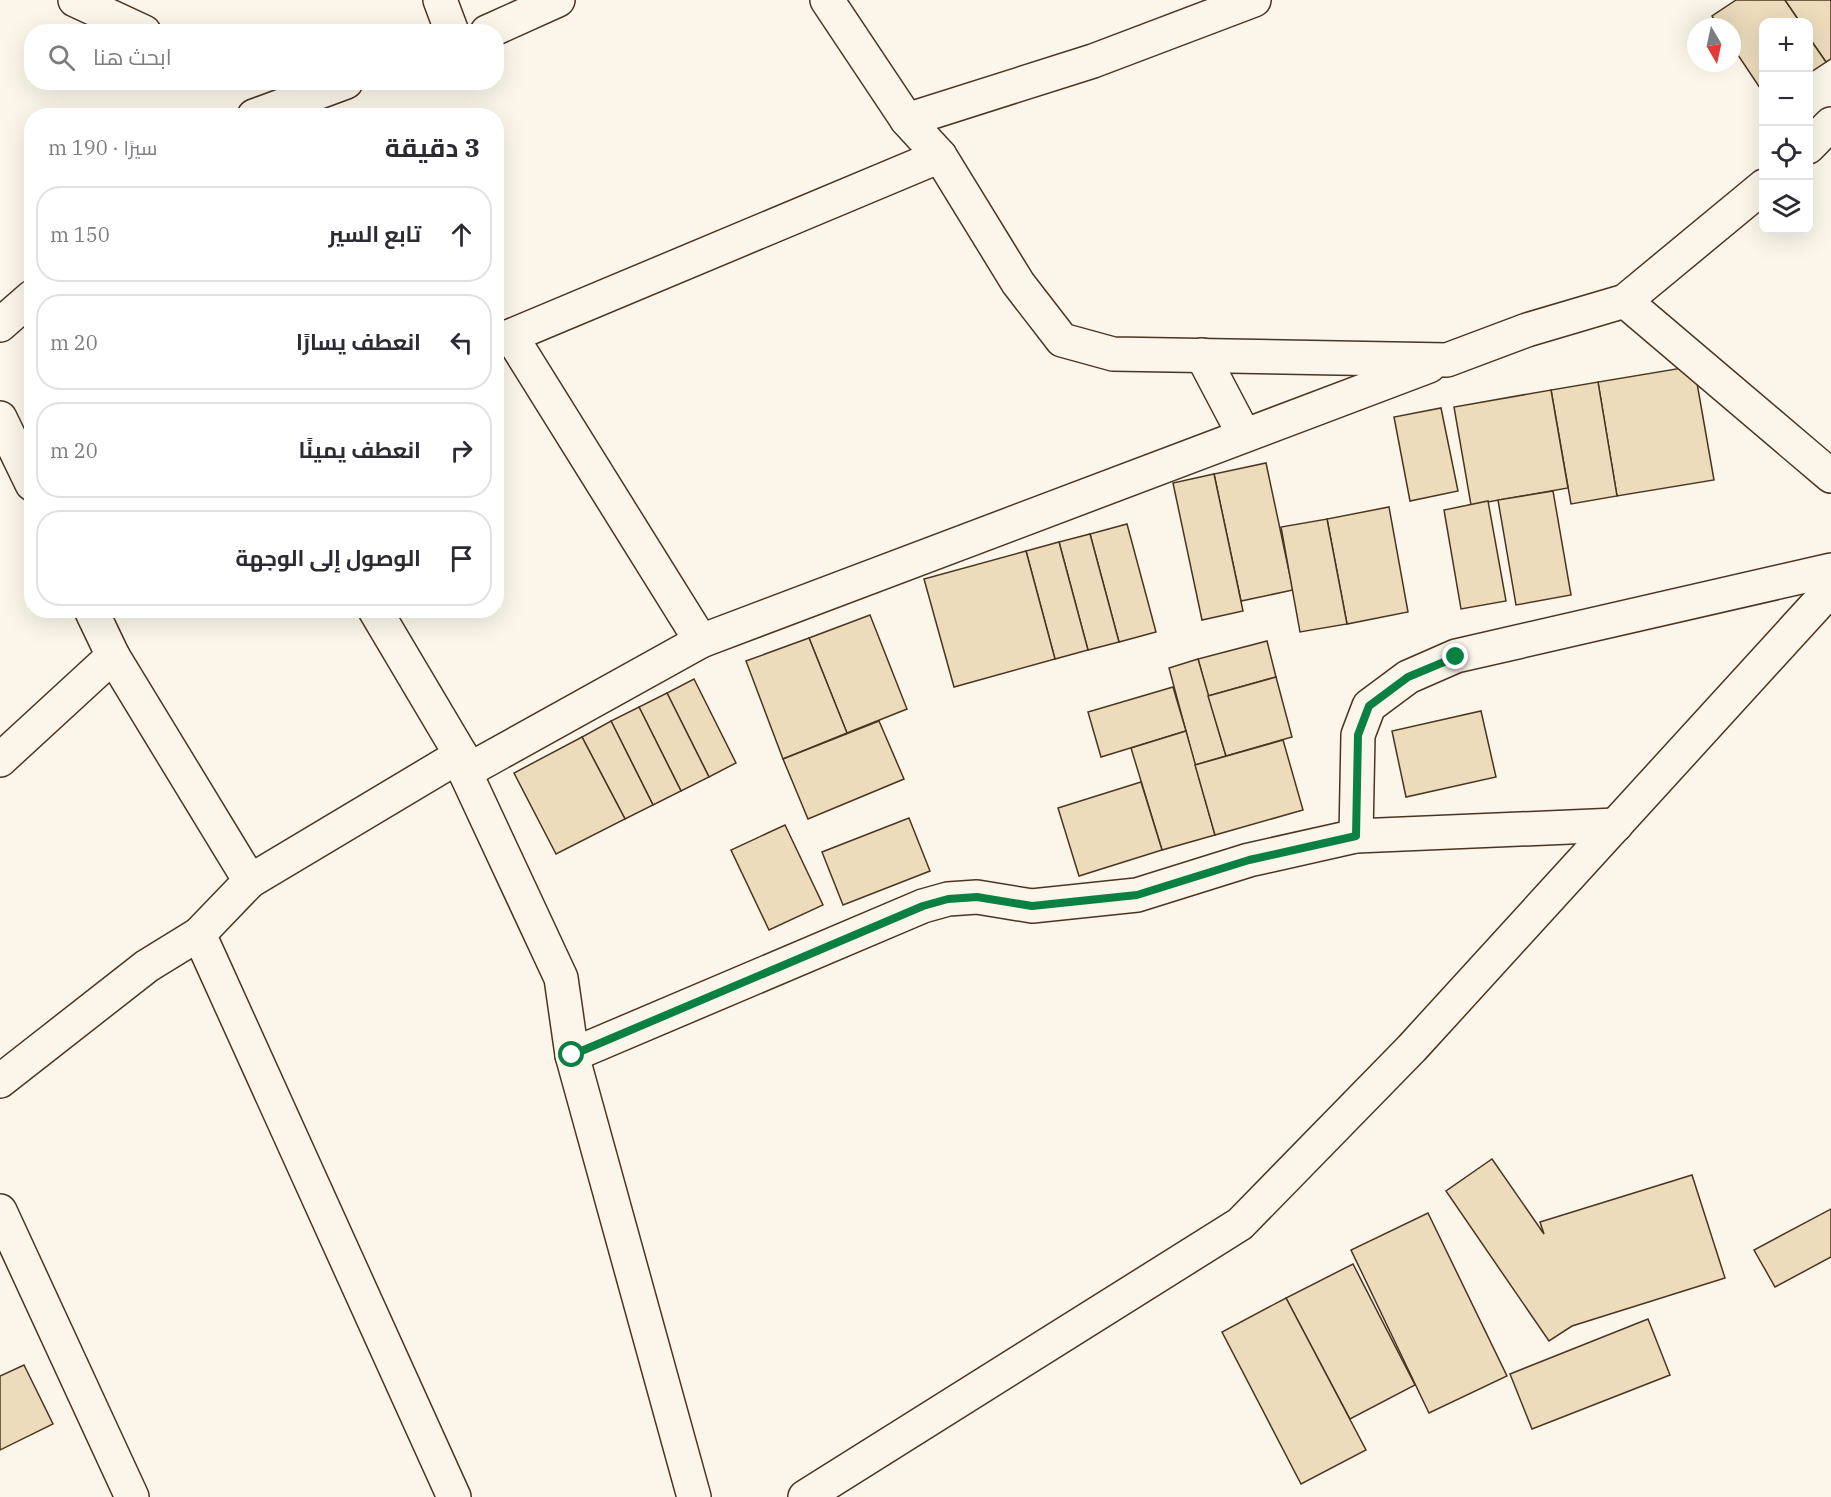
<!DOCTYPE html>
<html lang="ar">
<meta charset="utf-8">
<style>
body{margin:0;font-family:"IBM Plex Serif",Cairo,serif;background:#f2f2f3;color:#2b2b33;direction:rtl}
.controls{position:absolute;right:18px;top:18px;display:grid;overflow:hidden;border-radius:12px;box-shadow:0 6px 24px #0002}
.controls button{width:54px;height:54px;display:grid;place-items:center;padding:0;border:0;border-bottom:2px solid #e1e1e2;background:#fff;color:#2b2b33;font:30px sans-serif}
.compass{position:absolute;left:1687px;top:18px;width:54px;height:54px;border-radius:50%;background:#fff;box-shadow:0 6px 24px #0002;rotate:171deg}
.stop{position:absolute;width:18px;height:18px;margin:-14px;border:4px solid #0b8043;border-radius:50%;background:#fff}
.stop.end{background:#0b8043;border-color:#fff;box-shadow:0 2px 6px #0008}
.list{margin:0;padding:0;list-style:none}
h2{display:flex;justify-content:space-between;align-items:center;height:78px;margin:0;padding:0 24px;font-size:26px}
h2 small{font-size:20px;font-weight:400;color:#7c7c81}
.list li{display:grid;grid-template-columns:39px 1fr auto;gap:18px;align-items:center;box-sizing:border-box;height:96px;margin:0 12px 12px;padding:0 12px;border:2px solid #e1e1e2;border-radius:24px}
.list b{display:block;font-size:22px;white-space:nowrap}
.list em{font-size:20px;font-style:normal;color:#7c7c81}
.icon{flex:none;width:33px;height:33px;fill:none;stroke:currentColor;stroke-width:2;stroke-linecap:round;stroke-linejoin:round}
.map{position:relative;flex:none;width:1831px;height:1497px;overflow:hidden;direction:ltr}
.search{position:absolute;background:#fff;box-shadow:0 6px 24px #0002;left:24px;top:24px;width:480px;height:66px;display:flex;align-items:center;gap:15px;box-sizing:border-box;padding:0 21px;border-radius:24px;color:#7c7c81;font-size:22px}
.panel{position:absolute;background:#fff;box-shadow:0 6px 24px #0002;left:24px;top:108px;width:480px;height:510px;border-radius:24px;direction:rtl}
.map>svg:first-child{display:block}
</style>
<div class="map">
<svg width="1831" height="1497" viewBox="0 0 1831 1497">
<rect width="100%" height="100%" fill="#fbf6e9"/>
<!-- building -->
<g fill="#ecdcbc" stroke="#4a3520" stroke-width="1.5">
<path d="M1736 0H1785L1800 22H1764V94L1732 46V27H1719L1712 16Z"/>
<path d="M1785 0H1831V59L1826 62 1808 36V22H1800Z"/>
<path d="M1808 36 1826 62 1808 74Z"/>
<path d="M1694 366 1714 480 1617 496 1598 382Z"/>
<path d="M1598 382 1617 496 1571 504 1551 390Z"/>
<path d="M1551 390 1568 488 1471 505 1454 407Z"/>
<path d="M1441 408 1458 491 1410 501 1394 417Z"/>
<path d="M1266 463 1293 590 1241 601 1214 474Z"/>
<path d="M1214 474 1243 611 1202 620 1173 483Z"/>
<path d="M1553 491 1571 595 1516 605 1498 500Z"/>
<path d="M1488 501 1506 601 1461 609 1444 510Z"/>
<path d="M1389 507 1408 612 1347 624 1327 519Z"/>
<path d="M1327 519 1347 624 1300 632 1281 527Z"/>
<path d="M1127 524 1156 632 1119 642 1090 534Z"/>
<path d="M1090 534 1119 642 1088 650 1059 542Z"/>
<path d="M1059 542 1088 650 1055 659 1026 551Z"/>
<path d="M1026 551 1055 659 954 687 924 579Z"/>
<path d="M870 615 907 709 847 733 809 638Z"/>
<path d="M809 638 847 733 783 759 746 661Z"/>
<path d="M1267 641 1276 677 1208 696 1198 659Z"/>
<path d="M1198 659 1226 756 1195 765 1169 668Z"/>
<path d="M1276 677 1292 737 1226 756 1208 696Z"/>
<path d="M694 679 736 763 709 777 667 693Z"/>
<path d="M1173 687 1186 731 1101 757 1088 712Z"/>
<path d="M667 693 709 777 681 791 639 707Z"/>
<path d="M639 707 681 791 653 805 611 721Z"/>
<path d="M1481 711 1496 777 1406 797 1392 731Z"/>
<path d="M611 721 653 805 625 819 582 737Z"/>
<path d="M879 721 904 779 808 819 783 759Z"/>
<path d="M1186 731 1215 835 1162 850 1131 748Z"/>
<path d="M582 737 625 819 556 854 514 773Z"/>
<path d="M1283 740 1303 810 1215 835 1195 765Z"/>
<path d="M1141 782 1162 850 1079 876 1058 808Z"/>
<path d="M909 818 930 871 843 905 822 852Z"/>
<path d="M785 825 823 905 769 930 731 850Z"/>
<path d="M1492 1159 1544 1234 1540 1222 1692 1175 1725 1278 1572 1326 1549 1341 1446 1191Z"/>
<path d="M1831 1209V1257L1775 1287 1754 1250Z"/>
<path d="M1428 1213 1507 1376 1429 1413 1351 1250Z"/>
<path d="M1353 1264 1415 1385 1350 1419 1286 1298Z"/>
<path d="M1286 1298 1366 1450 1301 1484 1222 1332Z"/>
<path d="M1648 1319 1670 1375 1532 1429 1510 1374Z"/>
<path d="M24 1365 53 1424 0 1450V1376Z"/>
</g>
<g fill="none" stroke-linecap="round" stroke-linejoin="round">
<!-- minor casing -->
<g stroke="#4a3520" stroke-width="36">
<g id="minor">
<path d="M75 0 144 32"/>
<path d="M440 0 452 32"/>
<path d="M827 0 907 120 940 156 1018 283 1062 340 1113 354 1447 360 1527 330 1625 301 1764 186"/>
<path d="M487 32 558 0"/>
<path d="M254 116 346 82"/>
<path d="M907 120 1093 61 1254 0"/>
<path d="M1808 147 1831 124"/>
<path d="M1625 301 1831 476"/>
<path d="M0 325 32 297"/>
<path d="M511 336 701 641"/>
<path d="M496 342 940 156"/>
<path d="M1202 355 1244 435"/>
<path d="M0 418 32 484"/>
<path d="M91 610 113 656 250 881 199 934 454 1497"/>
<path d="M375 610 461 755 465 772 561 978 572 1055 694 1497"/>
<path d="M0 760 113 656"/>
<path d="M465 772 701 641 1429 366"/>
<path d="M1356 836 1358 735 1369 706 1408 677 1456 656 1831 570"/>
<path d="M250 881 461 755"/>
<path d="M572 1055 923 906 948 899 977 897 1032 906 1137 895 1249 860 1356 836 1616 825"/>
<path d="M0 1081 147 966 199 934"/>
<path d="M0 1211 132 1497"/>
<path d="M805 1497 1240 1224 1412 1048 1831 589"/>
</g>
</g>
<!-- minor -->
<use href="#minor" stroke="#fbf6e9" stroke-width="33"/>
</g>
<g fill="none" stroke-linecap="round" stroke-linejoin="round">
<!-- route -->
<path stroke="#0b8043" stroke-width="8" d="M572 1055 923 906 948 899 977 897 1032 906 1137 895 1249 860 1356 836 1358 735 1369 706 1408 677 1456 657"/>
</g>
</svg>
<div class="controls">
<button>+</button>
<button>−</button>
<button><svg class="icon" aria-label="locate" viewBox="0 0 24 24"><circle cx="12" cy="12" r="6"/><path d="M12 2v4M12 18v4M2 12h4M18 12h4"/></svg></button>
<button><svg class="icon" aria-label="layers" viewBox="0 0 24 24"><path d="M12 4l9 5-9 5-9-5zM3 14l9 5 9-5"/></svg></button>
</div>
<svg class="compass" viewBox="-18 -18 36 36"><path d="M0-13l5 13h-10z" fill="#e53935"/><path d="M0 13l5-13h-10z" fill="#7c7c81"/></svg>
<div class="stop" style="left:572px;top:1055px"></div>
<div class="stop end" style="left:1456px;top:657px"></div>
<div class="search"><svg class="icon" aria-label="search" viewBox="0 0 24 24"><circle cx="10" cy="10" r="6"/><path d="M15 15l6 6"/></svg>ابحث هنا</div>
<section class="panel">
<h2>3 دقيقة<small>سيرًا · 190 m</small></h2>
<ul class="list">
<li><svg class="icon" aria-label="ahead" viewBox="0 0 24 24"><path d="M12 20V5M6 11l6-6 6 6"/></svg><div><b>تابع السير</b></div><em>150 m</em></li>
<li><svg class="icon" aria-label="left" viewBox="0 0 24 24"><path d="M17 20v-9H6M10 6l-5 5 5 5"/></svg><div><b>انعطف يسارًا</b></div><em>20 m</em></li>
<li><svg class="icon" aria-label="right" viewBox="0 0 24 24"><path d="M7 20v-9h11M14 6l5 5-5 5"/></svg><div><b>انعطف يمينًا</b></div><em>20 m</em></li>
<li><svg class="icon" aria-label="arrive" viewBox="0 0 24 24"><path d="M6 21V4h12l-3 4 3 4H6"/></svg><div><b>الوصول إلى الوجهة</b></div></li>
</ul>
</section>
</div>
